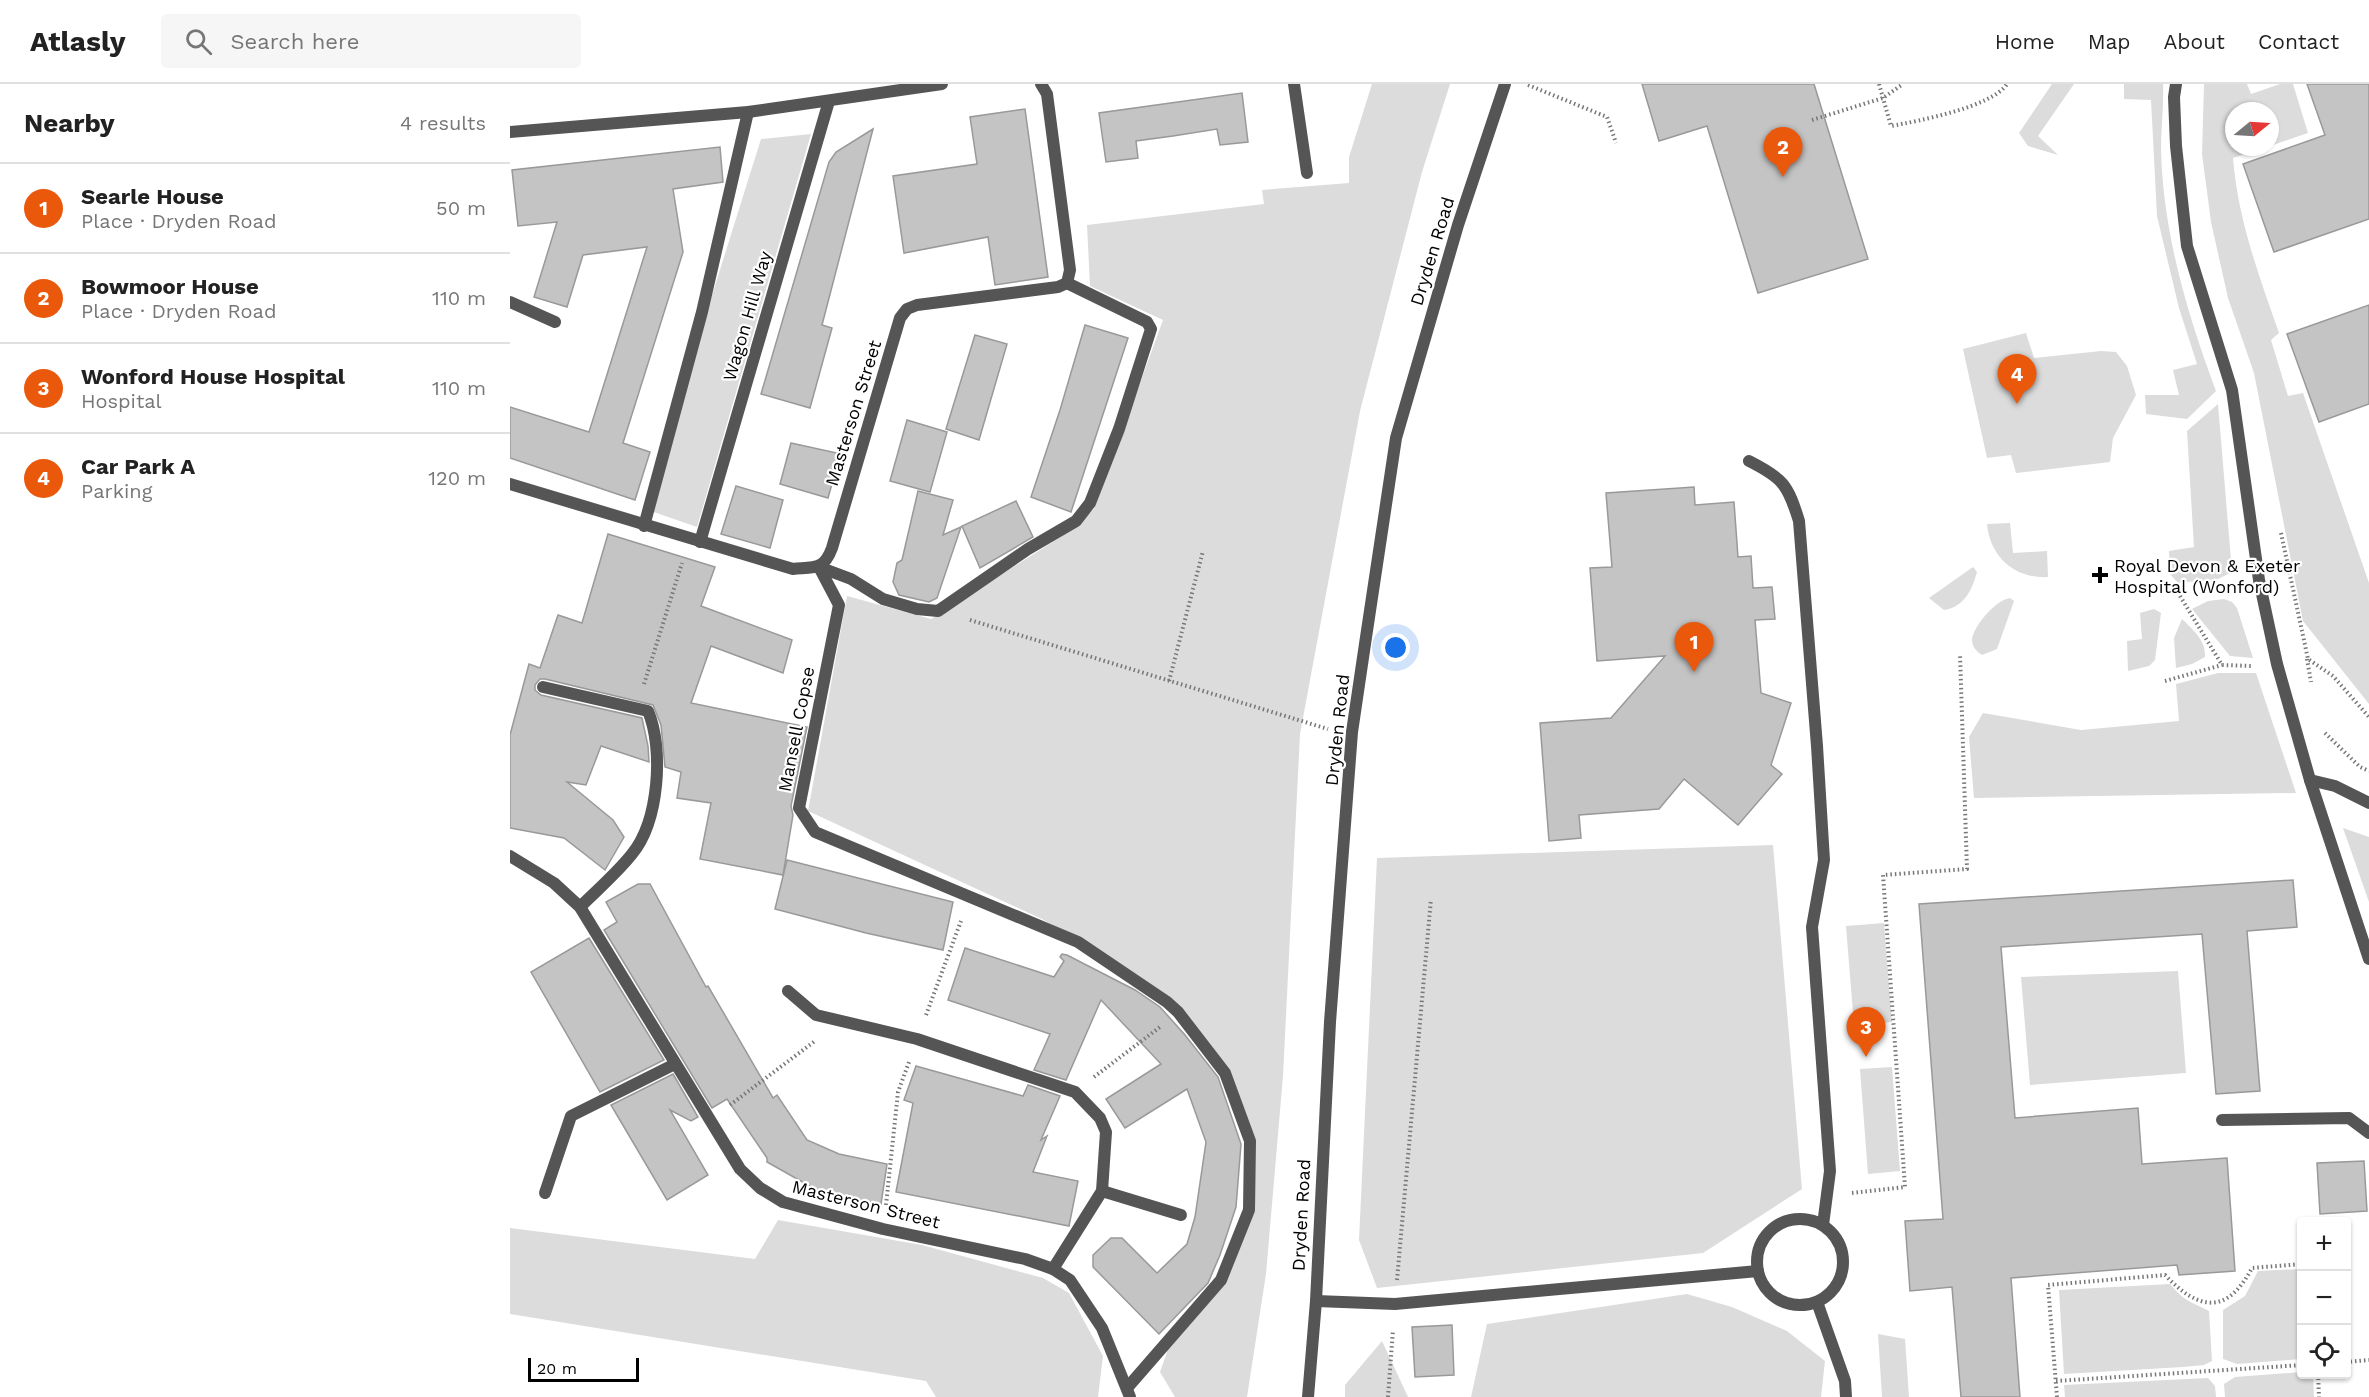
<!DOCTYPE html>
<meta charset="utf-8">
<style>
body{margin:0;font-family:"Work Sans",sans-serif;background:#f6f6f6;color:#222}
.controls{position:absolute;right:18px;bottom:18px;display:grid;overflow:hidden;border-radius:6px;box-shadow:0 2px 4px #0004}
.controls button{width:54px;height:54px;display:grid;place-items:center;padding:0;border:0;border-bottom:2px solid #e0e0e0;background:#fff;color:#222;font:30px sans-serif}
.compass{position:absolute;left:1715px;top:18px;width:54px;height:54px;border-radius:50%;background:#fff;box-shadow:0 2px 4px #0004;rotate:72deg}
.scale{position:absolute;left:18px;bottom:15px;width:111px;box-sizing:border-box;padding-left:6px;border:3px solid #000;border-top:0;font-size:16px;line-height:21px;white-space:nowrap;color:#000;-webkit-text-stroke:4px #fff;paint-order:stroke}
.you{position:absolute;left:886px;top:564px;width:21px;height:21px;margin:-15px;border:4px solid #fff;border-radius:50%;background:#1a73e8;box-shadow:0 0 0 9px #1a73e833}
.badge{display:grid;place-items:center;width:39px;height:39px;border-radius:50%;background:#ea580c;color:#fff;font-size:20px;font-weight:700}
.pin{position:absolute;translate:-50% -50px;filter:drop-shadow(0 2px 3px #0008)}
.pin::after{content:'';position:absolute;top:32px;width:21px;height:18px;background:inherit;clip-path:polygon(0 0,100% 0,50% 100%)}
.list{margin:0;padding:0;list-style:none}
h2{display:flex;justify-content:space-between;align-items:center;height:78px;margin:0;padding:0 24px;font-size:26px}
h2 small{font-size:20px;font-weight:400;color:#767676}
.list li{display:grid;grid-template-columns:39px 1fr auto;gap:18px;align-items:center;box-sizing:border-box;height:90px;padding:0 24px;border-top:2px solid #e0e0e0}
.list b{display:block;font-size:22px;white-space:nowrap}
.list p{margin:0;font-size:20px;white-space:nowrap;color:#767676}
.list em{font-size:20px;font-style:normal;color:#767676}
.icon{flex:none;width:33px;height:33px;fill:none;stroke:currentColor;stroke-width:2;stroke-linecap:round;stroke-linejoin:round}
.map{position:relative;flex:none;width:1859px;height:1313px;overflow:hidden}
header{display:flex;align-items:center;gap:36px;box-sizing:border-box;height:84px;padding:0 30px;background:#fff;border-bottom:2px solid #e0e0e0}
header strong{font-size:28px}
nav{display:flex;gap:33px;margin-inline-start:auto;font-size:21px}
.search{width:420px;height:54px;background:#f6f6f6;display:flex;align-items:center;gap:15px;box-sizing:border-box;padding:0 21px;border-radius:6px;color:#767676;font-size:22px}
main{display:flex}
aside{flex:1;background:#fff}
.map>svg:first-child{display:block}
</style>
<header>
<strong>Atlasly</strong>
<div class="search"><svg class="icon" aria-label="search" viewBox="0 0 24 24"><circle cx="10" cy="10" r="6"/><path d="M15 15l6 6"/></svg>Search here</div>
<nav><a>Home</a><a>Map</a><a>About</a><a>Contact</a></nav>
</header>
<main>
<aside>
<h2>Nearby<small>4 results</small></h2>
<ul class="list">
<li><span class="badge">1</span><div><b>Searle House</b><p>Place · Dryden Road</p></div><em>50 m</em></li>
<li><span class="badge">2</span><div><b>Bowmoor House</b><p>Place · Dryden Road</p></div><em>110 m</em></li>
<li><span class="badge">3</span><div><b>Wonford House Hospital</b><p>Hospital</p></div><em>110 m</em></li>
<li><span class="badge">4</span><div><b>Car Park A</b><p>Parking</p></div><em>120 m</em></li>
</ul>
</aside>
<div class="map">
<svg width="1859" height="1313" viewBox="0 0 1859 1313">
<rect width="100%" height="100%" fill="#fff"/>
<!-- green -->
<g fill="#dcdcdc">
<path d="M862 0H940L912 88 850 327 790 650 773 992 756 1190 737 1313H665L650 1288 658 1265 714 1201 742 1126 744 1074 721 989 634 897 532 835 298 727 337 512 421 535 560 447 584 425 653 236 580 202 577 141 754 120 752 106 839 99V73Z"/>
<path d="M1542 0H1564L1528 52 1548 71 1518 62 1509 49Z"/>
<path d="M1614 0H1653C1654 22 1651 43 1651 65 1653 149 1677 229 1706 307L1677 335 1636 330 1635 311H1669L1663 286 1687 280 1669 224 1647 132 1641 16 1614 15Z"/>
<path d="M1694 0H1737L1741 10 1770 0H1783L1798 49 1760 62V27H1724V63H1756L1723 74C1728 136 1749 192 1769 249L1761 256 1778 312 1793 309 1859 499V620L1793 537 1744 289 1718 214 1701 138 1692 70Z"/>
<path d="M301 50 187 443 135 425 251 55Z"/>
<path d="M1516 249 1524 274 1591 267 1606 268 1617 282 1626 311 1603 354 1600 378 1506 389 1501 371 1477 374 1453 265Z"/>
<path d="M1708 320 1722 488 1708 495 1668 499 1660 490 1659 467 1684 463 1677 347Z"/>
<path d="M1500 439 1503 469 1537 467 1538 493C1505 495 1480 473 1477 440Z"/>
<path d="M1463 483 1467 488C1462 506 1454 523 1434 526L1419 514Z"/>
<path d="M1500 514 1504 517 1487 565 1472 571C1466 567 1462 563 1462 555 1464 541 1486 516 1500 514Z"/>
<path d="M1714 515 1722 518 1727 524 1743 574 1720 572 1682 525 1698 517Z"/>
<path d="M1644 525 1651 529 1645 576 1639 582 1618 587 1617 557 1632 555 1630 529Z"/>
<path d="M1672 535C1683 546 1696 556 1695 573L1682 580 1666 584 1664 554Z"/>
<path d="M1708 589H1746L1786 709 1464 714 1459 653 1473 629 1571 646 1669 637 1666 600Z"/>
<path d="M1833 744 1859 753V818Z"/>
<path d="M1263 761 1292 1105 1193 1169 867 1204 849 1156 867 774Z"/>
<path d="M1374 839 1382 938 1344 941 1336 842Z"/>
<path d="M1668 887 1676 989 1520 1001 1511 893Z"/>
<path d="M1382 983 1390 1087 1358 1090 1350 985Z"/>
<path d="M268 1136 412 1161 533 1194 559 1209 593 1272 588 1313H426L416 1297 0 1230V1144L245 1175Z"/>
<path d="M1791 1185V1275L1727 1280 1713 1275V1226L1735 1212 1748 1187Z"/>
<path d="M1660 1200C1675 1218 1680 1217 1699 1227L1702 1277 1694 1281 1673 1283 1554 1290 1549 1206Z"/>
<path d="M1177 1210 1222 1223 1277 1247 1315 1277 1311 1313H961L977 1240Z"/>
<path d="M1368 1250 1395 1255 1399 1313H1372Z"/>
<path d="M872 1257 898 1313H835V1301Z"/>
<path d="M1791 1288 1792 1290 1803 1291 1804 1313H1715L1714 1300 1725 1293Z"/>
<path d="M1698 1294 1705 1302 1706 1313H1555L1554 1301Z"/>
</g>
<!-- building -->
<g fill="#c4c4c4" stroke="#999" stroke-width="1.5">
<path d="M1132 0H1304L1358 175 1248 209 1197 42 1149 57Z"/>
<path d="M1797 0H1859V135L1764 168 1733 80 1815 51Z"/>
<path d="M732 9 738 58 710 61 707 45 663 52 626 57 628 74 596 78 589 29Z"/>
<path d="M515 25 538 193 485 201 478 153 394 169 383 92 467 80 460 33Z"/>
<path d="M363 45 312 241 322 244 300 324 251 310 319 78 326 68Z"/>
<path d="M210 63 213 98 163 105 173 168 113 359 140 368 125 416 0 374V323L79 348 137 163 73 171 57 223 24 213 47 138 8 142 2 86Z"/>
<path d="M1859 221V320L1809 338 1777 250Z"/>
<path d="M575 241 618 254 561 428 521 413 550 326Z"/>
<path d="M465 251 497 260 469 356 436 345Z"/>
<path d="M397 336 437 348 420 408 380 397Z"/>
<path d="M281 359 327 369V382L318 414 270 400Z"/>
<path d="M226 402 273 416 260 464 211 450Z"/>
<path d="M1184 403 1185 421 1224 418 1228 473 1241 472 1243 504 1262 503 1265 535 1245 536 1251 609 1281 619 1261 681 1272 690 1228 741 1174 695 1149 725 1069 731 1071 754 1039 757 1030 639 1101 634 1155 572 1087 577 1080 484 1102 483 1096 409Z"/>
<path d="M408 407 443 416 433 451 451 443 427 514 419 518 389 511 383 498 387 479 392 476Z"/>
<path d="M506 417 523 453 470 484 452 442Z"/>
<path d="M98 450 205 483 191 522 282 556 273 589 201 562 181 619 297 643 281 722 283 731 273 791 190 775 201 719 167 714 171 688 155 683 151 641 143 621 35 595H30L25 601V606L31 611 132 634 138 662 139 678 91 662 76 701 57 698 103 736 114 753 95 786 54 754 0 744V651L19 580 30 584 48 531 72 539Z"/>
<path d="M277 776 443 818 433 866 356 849 265 825Z"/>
<path d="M1783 796 1787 843 1737 847 1750 1007 1706 1010 1692 850 1491 863 1505 1034 1628 1024 1632 1080 1717 1074 1725 1187 1669 1191 1667 1181 1501 1194 1510 1313H1451L1442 1203 1400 1207 1395 1137 1433 1135 1409 820Z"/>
<path d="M128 800H140L196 903 198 902 263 1014 267 1011 297 1056 329 1070 377 1080 371 1120 312 1109 257 1078V1074L217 1015 202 1024 94 846 107 838 96 818Z"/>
<path d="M79 854 154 976 90 1008 21 888Z"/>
<path d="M455 864 544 893 554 877 550 873 552 870 557 871 625 906 650 923 675 951 708 993 731 1060 726 1123 710 1171 698 1199 649 1250 583 1183V1171L601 1154H612L647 1189 677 1160 685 1133 696 1058 677 1005 615 1044 596 1015 651 980 591 916 556 996 524 986 540 950 438 916Z"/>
<path d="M406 982 513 1012 518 1001 550 1012 531 1056 537 1052 523 1088 568 1097 559 1142 386 1108 403 1019 394 1016Z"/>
<path d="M163 990 188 1033 181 1037 160 1026 198 1091 157 1116 101 1021Z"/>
<path d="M1854 1077 1857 1127 1810 1130 1807 1079Z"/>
<path d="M942 1241 944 1291 905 1293 902 1243Z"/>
</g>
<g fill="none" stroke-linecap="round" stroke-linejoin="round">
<!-- path -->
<g stroke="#777" stroke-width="4" stroke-dasharray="1.5 3" stroke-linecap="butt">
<path d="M1369 0 1381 42C1408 37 1482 23 1497 0"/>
<path d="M1018 1 1097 33 1106 59"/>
<path d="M1302 36 1373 14 1393 0"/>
<path d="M1771 449 1798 575 1823 592 1859 633"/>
<path d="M1670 512 1712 581 1742 582"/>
<path d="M460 536 818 645"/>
<path d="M1797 575 1801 598"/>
<path d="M659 597 693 467"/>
<path d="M1655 597 1712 581"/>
<path d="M134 600 172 479"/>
<path d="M1815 649 1850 683 1859 687"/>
<path d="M416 931 451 837"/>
<path d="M584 993 650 943"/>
<path d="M220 1021 305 957"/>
<path d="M1342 1109 1395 1103 1373 791 1457 785 1450 570"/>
<path d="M376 1121 388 1008 399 978"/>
<path d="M887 1196 921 815"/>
<path d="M1836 1257 1838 1278"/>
<path d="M1836 1278 1859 1276"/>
<path d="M1808 1290 1809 1313"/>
<path d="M1546 1297 1792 1281"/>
<path d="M878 1313 883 1246"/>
<path d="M1547 1313 1538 1201 1655 1191C1689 1227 1717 1231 1742 1184L1792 1180"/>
</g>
<!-- lane -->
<g stroke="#555" stroke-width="12">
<path d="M784 0 797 89"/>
<path d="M0 218 45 238"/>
<path d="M1239 377C1273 394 1278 401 1289 437L1307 662 1314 776 1302 843 1320 1087 1313 1141"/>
<path d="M33 603 138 627C154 665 149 737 122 770 107 789 87 806 70 823"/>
<path d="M1800 696 1825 702 1859 719"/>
<path d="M278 907 306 931 407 955 565 1008 590 1034 596 1048 592 1107 543 1185"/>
<path d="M1712 1036 1839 1034 1859 1049"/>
<path d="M592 1107 671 1131"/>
<path d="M35 1109 61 1032 165 980"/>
<circle cx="1290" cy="1178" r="43"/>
<path d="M806 1217 885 1220 1248 1187"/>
<path d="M1307 1218 1335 1297 1336 1313"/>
</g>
<!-- street -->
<g stroke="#555" stroke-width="12">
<path d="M1666 0 1664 13 1666 62 1677 162 1722 306 1749 496 1767 580 1800 696 1859 875"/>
<path d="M0 48 238 28 432 0"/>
<path d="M557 199 637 238 641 245 609 345 580 419 566 437 518 465 428 527 407 525 373 515 341 495 309 483 329 521 289 724 305 748 568 858 657 918 668 928 715 989 740 1057 739 1126 711 1196 617 1304"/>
<path d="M0 400 283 485C305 483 314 486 322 464L390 234 397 225 407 221 548 203 557 199 560 186 537 10 531 0"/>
<path d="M134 442 192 228 238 28"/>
<path d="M190 458 319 17"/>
<path d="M0 772 44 799 70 823 230 1085 250 1104 273 1118 373 1145 515 1175 543 1185 560 1196 592 1244 620 1313"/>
<path d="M798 1313 806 1217 820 938 842 648 855 560 886 354 948 141 995 0"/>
</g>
</g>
<!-- markers -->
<path fill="#000" stroke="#fff" stroke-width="2" d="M1587 482h6v6h6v6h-6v6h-6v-6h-6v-6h6z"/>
<g text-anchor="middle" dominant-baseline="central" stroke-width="4.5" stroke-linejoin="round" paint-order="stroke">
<!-- street labels -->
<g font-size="18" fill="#000" stroke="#fff">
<text transform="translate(922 167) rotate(-73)">Dryden Road</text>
<text transform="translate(237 232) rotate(-74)">Wagon Hill Way</text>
<text transform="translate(343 329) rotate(-73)">Masterson Street</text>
<text transform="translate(286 645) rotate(-79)">Mansell Copse</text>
<text transform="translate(827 646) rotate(-84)">Dryden Road</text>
<text transform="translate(356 1120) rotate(14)">Masterson Street</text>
<text transform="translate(791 1131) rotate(-87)">Dryden Road</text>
</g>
<!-- poi labels -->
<g font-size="18" fill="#000" stroke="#fff" text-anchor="start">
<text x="1604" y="481">Royal Devon &amp; Exeter<tspan x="1604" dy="21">Hospital (Wonford)</tspan></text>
</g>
</g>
</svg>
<div class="controls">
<button>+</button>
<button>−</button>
<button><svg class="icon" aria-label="locate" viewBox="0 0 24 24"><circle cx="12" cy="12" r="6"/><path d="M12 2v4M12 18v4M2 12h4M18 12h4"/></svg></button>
</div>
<svg class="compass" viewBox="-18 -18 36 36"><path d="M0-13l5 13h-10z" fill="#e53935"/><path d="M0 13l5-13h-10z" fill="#767676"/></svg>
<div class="scale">20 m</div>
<div class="you"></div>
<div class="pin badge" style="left:1184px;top:588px">1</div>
<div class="pin badge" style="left:1273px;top:93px">2</div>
<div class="pin badge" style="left:1356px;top:973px">3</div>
<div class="pin badge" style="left:1507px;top:320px">4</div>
</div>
</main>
